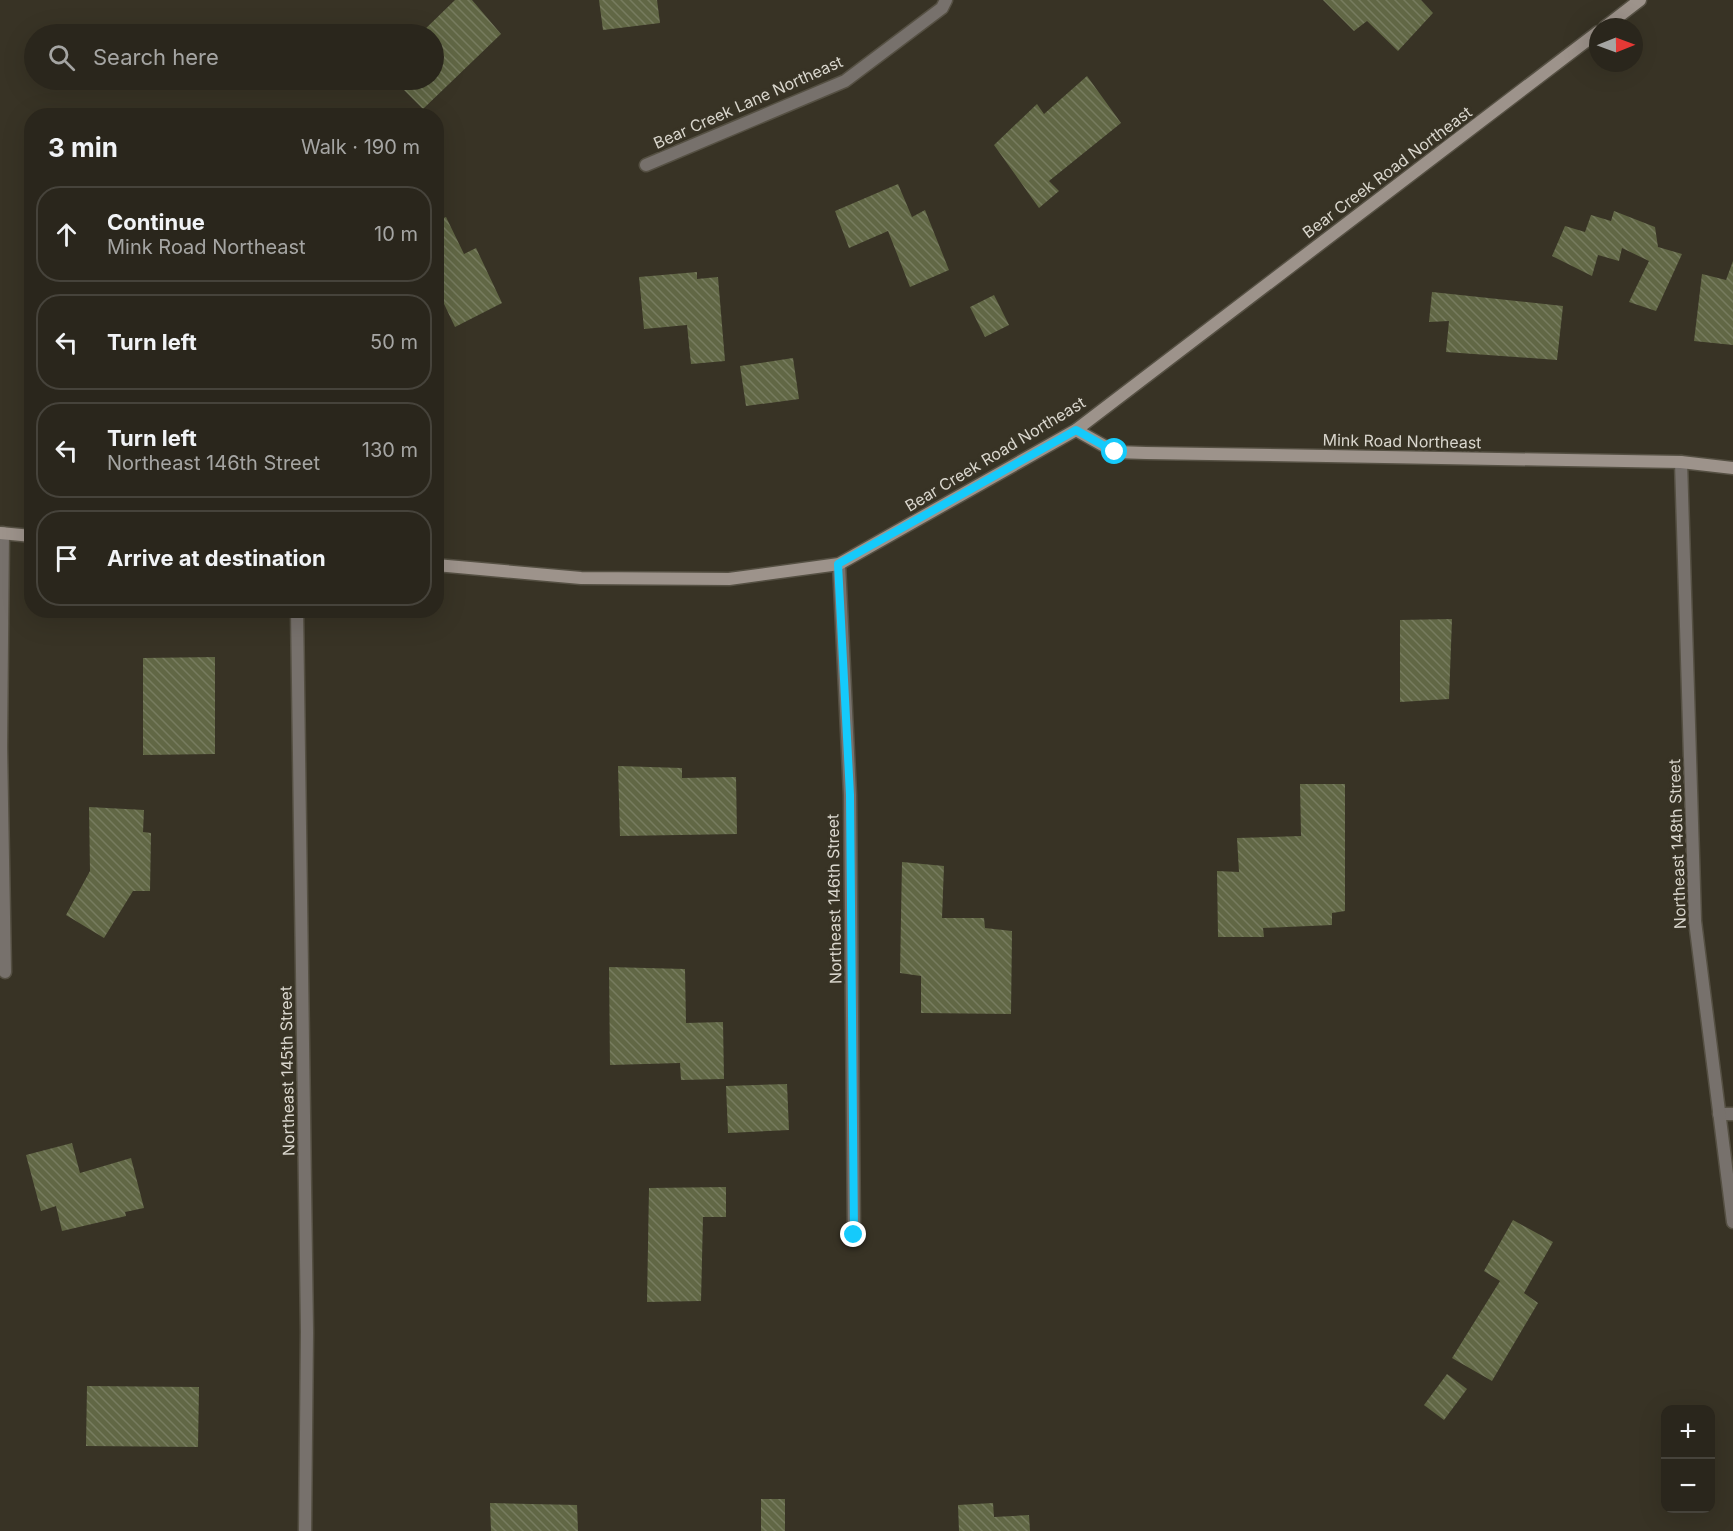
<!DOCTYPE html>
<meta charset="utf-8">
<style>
body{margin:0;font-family:Inter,sans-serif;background:#363229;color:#f1f3f6}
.controls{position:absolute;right:18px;bottom:18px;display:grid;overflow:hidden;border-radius:12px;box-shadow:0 6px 24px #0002}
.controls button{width:54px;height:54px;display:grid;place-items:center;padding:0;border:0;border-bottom:2px solid #46433b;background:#2a261c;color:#f1f3f6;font:30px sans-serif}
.compass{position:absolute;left:1589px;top:18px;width:54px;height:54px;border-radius:50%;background:#2a261c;box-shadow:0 6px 24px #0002;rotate:89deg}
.stop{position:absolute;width:18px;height:18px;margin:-14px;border:4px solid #15cafb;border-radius:50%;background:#fff}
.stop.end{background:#15cafb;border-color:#fff;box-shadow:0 2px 6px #0008}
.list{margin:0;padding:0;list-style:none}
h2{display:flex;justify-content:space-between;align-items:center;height:78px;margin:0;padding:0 24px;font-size:26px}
h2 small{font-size:20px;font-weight:400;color:#a5a5a3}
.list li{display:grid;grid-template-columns:39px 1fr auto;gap:18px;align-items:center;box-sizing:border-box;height:96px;margin:0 12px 12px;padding:0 12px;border:2px solid #46433b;border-radius:24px}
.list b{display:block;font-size:22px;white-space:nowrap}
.list p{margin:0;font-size:20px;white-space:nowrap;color:#a5a5a3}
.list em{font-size:20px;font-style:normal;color:#a5a5a3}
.icon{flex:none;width:33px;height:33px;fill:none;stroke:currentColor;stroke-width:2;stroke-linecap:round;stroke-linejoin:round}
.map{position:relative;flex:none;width:1733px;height:1531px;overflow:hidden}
.search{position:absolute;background:#2a261c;box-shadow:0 6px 24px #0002;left:24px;top:24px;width:420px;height:66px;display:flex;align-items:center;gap:15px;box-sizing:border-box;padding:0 21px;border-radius:33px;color:#a5a5a3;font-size:22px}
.panel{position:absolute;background:#2a261c;box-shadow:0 6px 24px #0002;left:24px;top:108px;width:420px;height:510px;border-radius:24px}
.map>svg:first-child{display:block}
</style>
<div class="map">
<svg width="1733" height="1531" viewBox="0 0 1733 1531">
<defs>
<pattern id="building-back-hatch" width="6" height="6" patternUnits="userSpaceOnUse" patternTransform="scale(1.5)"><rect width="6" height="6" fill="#616745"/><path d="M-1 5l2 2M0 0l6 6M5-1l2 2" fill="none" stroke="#777c5f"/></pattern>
</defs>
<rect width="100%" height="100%" fill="#383325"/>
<!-- building -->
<g fill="url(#building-back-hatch)">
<path d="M455 0H472L501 34 423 109 394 80H434V34H420Z"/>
<path d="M599 0H657L660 23 603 30Z"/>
<path d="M1323 0H1421L1433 13 1398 51 1367 21 1354 31Z"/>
<path d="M1087 76 1121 123 1049 181 1059 191 1039 208 994 145 1037 104 1044 114Z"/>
<path d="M898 184 912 217 925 210 949 270 910 287 888 231 849 248 835 211Z"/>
<path d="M1614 211 1655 227 1658 247 1682 254 1656 311 1629 302 1649 261 1622 248 1619 261 1598 255 1592 276 1552 256 1565 226 1585 232 1591 215 1611 221Z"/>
<path d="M446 217 464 254 476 248 502 303 455 327 436 287V221Z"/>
<path d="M1733 261V345L1694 341 1702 274 1726 280Z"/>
<path d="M697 272V279L718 277 725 361 691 364 687 325 644 329 639 277Z"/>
<path d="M1432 292 1563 306 1557 360 1446 352 1449 321 1429 322Z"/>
<path d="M994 295 1009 325 985 337 970 307Z"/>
<path d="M793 358 799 399 746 406 740 366Z"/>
<path d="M1452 619 1449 699 1400 702V620Z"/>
<path d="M215 657V754L143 755V658Z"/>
<path d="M618 766 682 768V778L736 777 737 834 620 836Z"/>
<path d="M1300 784H1345V911L1332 913V925L1263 928 1264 937H1218L1217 871 1239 872 1237 838 1301 836Z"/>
<path d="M89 807 144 810 143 832 151 833 150 891H133L104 938 66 915 90 871Z"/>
<path d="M902 862 944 866 942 918H984L985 928 1012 931 1011 1014 921 1013V976L900 973Z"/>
<path d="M609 967 685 969 686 1023 723 1022 724 1079 681 1080 680 1063 610 1065Z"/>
<path d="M787 1084 789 1130 728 1133 726 1086Z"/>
<path d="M72 1143 80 1173 131 1158 144 1208 125 1212 126 1216 62 1231 56 1206 41 1211 26 1155Z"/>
<path d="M726 1187V1217H703L701 1301 647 1302 649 1188Z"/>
<path d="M1513 1220 1553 1242 1524 1293 1538 1303 1492 1381 1452 1358 1500 1281 1484 1271Z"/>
<path d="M1447 1374 1467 1389 1444 1420 1424 1405Z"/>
<path d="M87 1386 199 1387 198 1447 86 1446Z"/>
<rect x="761" y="1499" width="24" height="32"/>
<path d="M490 1503 577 1505 578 1531H491Z"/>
<path d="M993 1503 994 1517 1029 1515 1030 1531H959L958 1505Z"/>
</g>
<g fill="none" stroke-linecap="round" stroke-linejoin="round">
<!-- lane casing -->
<g stroke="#555043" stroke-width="15">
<g id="lane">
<path d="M3 533 1 747 5 972"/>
<path d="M1719 1114H1733"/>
</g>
</g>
<!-- street casing -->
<g stroke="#555043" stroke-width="15">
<g id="street">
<path d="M646 165 845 81 942 8 946 0"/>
<path d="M1681 462 1695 921 1733 1222"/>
<path d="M839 564 850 795 854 1235"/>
<path d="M297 610 307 1332 305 1531"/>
</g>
</g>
<!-- secondary casing -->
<g stroke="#555043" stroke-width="15">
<g id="secondary">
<path d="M1605 27 1640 0"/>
<path d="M1076 430 1115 452 1146 453 1681 462 1733 468"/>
<path d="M0 533 32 536"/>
<path d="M436 565 581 578 729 579 839 564 1076 430 1598 32"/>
</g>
</g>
<!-- lane -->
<use href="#lane" stroke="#77716c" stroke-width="12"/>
<!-- street -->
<use href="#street" stroke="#77716c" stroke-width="12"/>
<!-- secondary -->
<use href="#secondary" stroke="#9d938b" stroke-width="12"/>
</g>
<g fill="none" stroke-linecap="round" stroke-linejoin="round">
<!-- route -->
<path stroke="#15cafb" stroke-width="8" d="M854 1235 850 795 838 564 1076 430 1115 452"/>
</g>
<g text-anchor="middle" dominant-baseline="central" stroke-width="6" stroke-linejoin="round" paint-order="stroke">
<!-- street labels -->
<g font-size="16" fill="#d9d6cd" stroke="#383325">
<text transform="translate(748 102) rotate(-24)">Bear Creek Lane Northeast</text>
<text transform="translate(1387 172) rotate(-37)">Bear Creek Road Northeast</text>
<text transform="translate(1402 441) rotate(1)">Mink Road Northeast</text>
<text transform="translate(995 454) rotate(-31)">Bear Creek Road Northeast</text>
<text transform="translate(1677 844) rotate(-92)">Northeast 148th Street</text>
<text transform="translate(834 899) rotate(-91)">Northeast 146th Street</text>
<text transform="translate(287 1071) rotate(-91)">Northeast 145th Street</text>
</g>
</g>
</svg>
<div class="controls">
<button>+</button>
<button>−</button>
</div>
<svg class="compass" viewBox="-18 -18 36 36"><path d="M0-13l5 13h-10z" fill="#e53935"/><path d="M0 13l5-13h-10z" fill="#a5a5a3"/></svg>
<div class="stop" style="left:1115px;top:452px"></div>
<div class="stop end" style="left:854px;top:1235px"></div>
<div class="search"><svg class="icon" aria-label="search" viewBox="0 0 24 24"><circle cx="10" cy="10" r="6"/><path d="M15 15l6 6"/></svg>Search here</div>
<section class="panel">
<h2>3 min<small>Walk · 190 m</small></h2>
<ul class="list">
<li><svg class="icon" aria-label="ahead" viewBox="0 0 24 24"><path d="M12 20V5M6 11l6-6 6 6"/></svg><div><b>Continue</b><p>Mink Road Northeast</p></div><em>10 m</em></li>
<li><svg class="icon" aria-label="left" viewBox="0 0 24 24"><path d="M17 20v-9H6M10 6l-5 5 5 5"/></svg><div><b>Turn left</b></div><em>50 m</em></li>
<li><svg class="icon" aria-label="left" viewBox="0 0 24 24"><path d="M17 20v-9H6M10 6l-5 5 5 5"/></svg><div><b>Turn left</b><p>Northeast 146th Street</p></div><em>130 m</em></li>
<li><svg class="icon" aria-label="arrive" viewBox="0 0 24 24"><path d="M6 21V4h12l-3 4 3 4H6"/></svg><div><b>Arrive at destination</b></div></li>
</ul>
</section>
</div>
